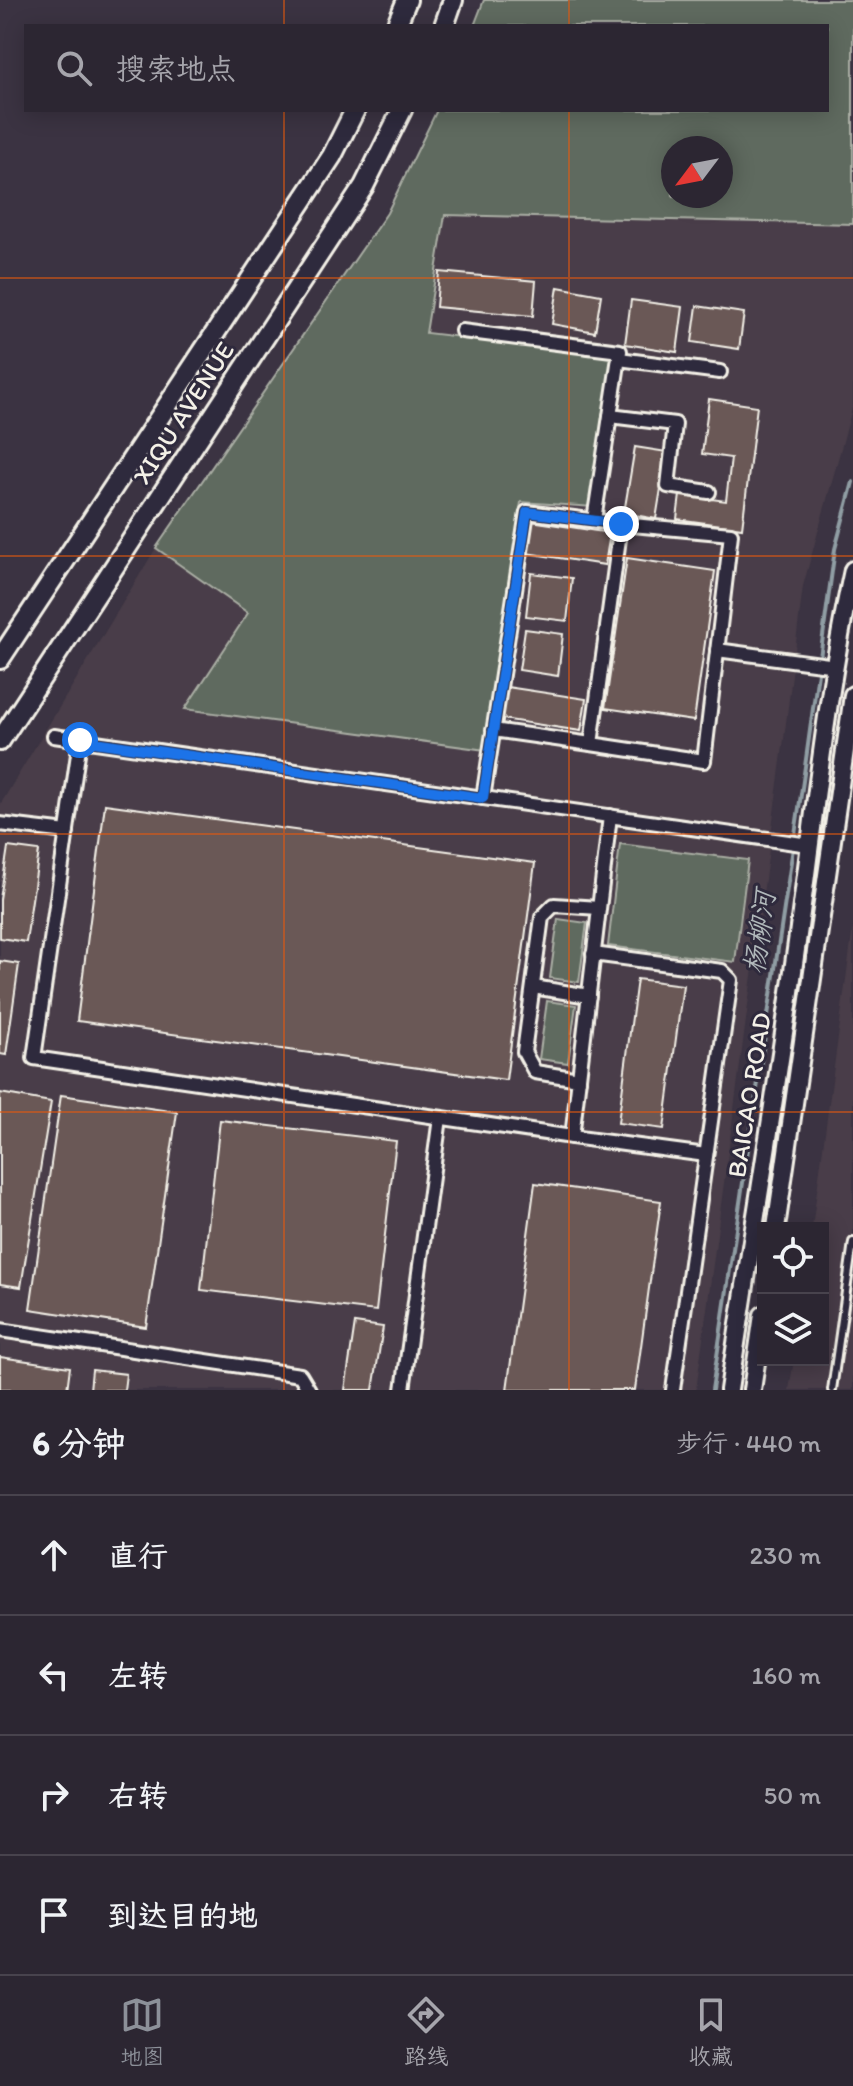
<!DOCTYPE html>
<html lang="zh">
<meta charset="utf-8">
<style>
body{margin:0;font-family:Itim,"LXGW WenKai TC",sans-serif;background:#342e3a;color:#f1f3f6}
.controls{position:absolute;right:24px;bottom:24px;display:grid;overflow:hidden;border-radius:0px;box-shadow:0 4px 20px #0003}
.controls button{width:72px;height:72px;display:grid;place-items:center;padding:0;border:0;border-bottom:2px solid #48434d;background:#2c2632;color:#f1f3f6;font:40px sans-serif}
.compass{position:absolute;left:661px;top:136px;width:72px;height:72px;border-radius:50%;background:#2c2632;box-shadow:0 4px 20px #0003;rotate:238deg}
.stop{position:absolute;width:24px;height:24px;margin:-18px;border:6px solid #1a73e8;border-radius:50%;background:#fff}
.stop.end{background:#1a73e8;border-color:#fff;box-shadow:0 2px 8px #0008}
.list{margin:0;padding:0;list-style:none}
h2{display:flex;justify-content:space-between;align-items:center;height:104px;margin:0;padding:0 32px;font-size:34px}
h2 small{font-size:26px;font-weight:400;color:#a6a5ac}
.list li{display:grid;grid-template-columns:52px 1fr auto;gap:24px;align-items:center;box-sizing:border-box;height:120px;padding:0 32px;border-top:2px solid #48434d}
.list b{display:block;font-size:30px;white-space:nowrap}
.list em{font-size:26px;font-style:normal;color:#a6a5ac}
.icon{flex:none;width:44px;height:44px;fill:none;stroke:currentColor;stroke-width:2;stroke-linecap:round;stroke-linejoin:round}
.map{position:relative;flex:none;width:853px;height:1390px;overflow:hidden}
.search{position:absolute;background:#2c2632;box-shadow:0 4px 20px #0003;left:24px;right:24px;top:24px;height:88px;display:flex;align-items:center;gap:20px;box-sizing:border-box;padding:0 28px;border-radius:0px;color:#a6a5ac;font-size:30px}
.sheet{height:584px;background:#2c2632}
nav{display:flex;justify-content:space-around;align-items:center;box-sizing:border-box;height:112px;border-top:2px solid #48434d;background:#2c2632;font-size:22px;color:#a6a5ac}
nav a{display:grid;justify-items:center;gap:4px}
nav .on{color:#8c9099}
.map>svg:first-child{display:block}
</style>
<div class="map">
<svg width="853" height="1390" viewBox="0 0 853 1390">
<rect width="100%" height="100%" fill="#3b3342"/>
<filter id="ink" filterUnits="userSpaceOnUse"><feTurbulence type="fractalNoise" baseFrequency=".0125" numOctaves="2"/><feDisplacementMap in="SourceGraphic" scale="16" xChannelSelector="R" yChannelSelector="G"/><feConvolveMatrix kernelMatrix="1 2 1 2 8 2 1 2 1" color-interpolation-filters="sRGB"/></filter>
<g filter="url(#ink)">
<!-- built -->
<g fill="#493e48">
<path d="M387 213 853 224V405L803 586 785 731 696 1390H0V805L156 548Z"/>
<path d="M853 928V1390H789L794 1360H823V1228H812Z"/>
</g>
<!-- green -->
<g fill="#5f6a5f" stroke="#aaaea4" stroke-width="2" fill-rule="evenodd">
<path d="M484 0H853V224L445 215 426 333 615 355 594 507 521 502 486 750 185 709 248 613 156 548 387 213 437 110H827V26H474ZM673 148H721V196H673Z"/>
<path d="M620 844 748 860 735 962 608 946Z"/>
<path d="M558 919 587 923 579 982 550 978Z"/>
<path d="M547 1001 576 1005 568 1063 539 1059Z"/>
</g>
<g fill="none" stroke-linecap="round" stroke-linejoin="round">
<!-- stream -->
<path stroke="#909ea4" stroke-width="4" d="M712 1390 803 781 835 549 853 482"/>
</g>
<!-- building -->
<g fill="#6a5857" stroke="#f4f1e8" stroke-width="2">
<path d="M439 272 536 281 533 316 436 307Z"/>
<path d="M558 287 601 295 595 332 552 324Z"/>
<path d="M631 300 683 307 677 352 625 344Z"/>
<path d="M697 306 744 313 739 349 692 342Z"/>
<path d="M709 399 757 406 742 528 677 519 680 495 726 501 731 458 702 454Z"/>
<path d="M635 447 667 452 656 519 624 513Z"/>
<path d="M531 521 610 533 605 565 526 553Z"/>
<path d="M627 558 715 571 694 721 605 708Z"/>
<path d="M531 573 572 578 567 621 526 616Z"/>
<path d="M525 629 563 634 558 676 519 670Z"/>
<path d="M507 687 586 699 581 731 502 719Z"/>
<path d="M105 804 535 863 506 1080 77 1021Z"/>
<path d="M8 847 39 851 26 942 0 938V899Z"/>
<path d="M0 961 19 964 6 1055 0 1054Z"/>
<path d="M637 979 683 985 664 1129 618 1123Z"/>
<path d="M0 1093 51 1102 21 1287 0 1284Z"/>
<path d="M61 1095 177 1112 146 1327 30 1309Z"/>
<path d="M220 1120 396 1141 376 1311 201 1290Z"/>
<path d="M535 1183 661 1201 635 1390H507Z"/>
<path d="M355 1323 383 1327 373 1390H345Z"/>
<path d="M0 1357 70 1367 67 1390H0Z"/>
<path d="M92 1370 126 1374 124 1390H90Z"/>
</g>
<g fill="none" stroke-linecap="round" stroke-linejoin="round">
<!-- service casing -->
<g stroke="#f4f1e8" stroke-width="12">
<path id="service" d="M832 1390 853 1242"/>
</g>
<!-- minor casing -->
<g stroke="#f4f1e8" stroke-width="18">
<g id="minor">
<path d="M462 331 620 351 594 520"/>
<path d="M619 359 720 372"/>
<path d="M610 416 675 424 668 486 709 492"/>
<path d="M717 650 836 666"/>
<path d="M54 736 809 845"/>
<path d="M80 740 34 1058 572 1137 610 816"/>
<path d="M591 744 704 761 731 534 621 524"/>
<path d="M483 798 527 512 621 524 591 744 493 730"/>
<path d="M0 824 67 832"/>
<path d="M593 954 722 971 731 980 673 1390"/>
<path d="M533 987 589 996"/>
<path d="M579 1079 535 1072 524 1052 542 917 554 905 599 908"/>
<path d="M572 1137 706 1155"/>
<path d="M0 1330 300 1375 309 1390"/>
<path d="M403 1390 440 1118"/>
</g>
</g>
<!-- tertiary casing -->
<g stroke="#f4f1e8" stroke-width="22">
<g id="tertiary">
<path d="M776 1228 853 695"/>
<path d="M729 1390C753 1228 781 1067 802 905 817 793 829 680 853 570"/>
<path d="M752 1390 763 1315"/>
</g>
</g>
<!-- secondary casing -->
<g stroke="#f4f1e8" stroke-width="24">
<g id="secondary">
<path d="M396 26 407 0"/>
<path d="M444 26 453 0"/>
<path d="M0 659 332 156 355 110"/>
<path d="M0 741 364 186 402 110"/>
</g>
</g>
<!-- service -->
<use href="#service" stroke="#2f2a3d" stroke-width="6"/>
<!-- minor -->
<use href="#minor" stroke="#2f2a3d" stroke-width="12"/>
<!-- tertiary -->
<use href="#tertiary" stroke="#2f2a3d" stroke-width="16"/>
<!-- secondary -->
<use href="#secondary" stroke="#2f2a3d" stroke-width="18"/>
</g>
</g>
<g fill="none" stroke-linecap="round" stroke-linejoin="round" filter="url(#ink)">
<!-- route -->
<path stroke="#1a73e8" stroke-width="10" d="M80 740 483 798 527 512 621 524"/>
</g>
<!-- grid -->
<path fill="none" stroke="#e8590c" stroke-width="2" stroke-opacity="0.55" d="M284 0V26M569 0V26M284 110V1390M569 110V1390M0 278H853M0 556H853M0 834H853M0 1112H853"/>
<g text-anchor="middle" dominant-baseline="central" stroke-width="6" stroke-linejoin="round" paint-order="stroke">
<!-- street labels -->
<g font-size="26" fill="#f4f1e8" stroke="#2f2a3d">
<text transform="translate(183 413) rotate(-57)">XIQU AVENUE</text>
<text transform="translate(749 1095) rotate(-81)">BAICAO ROAD</text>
</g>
<!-- water labels -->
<g font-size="28" font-style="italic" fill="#b1b9bb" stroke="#2f2a3d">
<text transform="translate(759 932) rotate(-82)">杨柳河</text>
</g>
</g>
</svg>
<div class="controls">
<button><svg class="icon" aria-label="locate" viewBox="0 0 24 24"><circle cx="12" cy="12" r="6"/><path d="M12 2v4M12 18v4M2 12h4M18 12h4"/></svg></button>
<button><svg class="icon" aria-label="layers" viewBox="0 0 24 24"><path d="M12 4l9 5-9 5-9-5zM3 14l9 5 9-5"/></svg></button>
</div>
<svg class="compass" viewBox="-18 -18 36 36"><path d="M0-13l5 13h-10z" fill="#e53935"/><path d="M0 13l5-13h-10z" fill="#a6a5ac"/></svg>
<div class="stop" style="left:80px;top:740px"></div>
<div class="stop end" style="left:621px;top:524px"></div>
<div class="search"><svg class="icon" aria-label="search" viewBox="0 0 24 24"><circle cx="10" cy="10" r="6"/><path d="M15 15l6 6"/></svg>搜索地点</div>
</div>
<section class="sheet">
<h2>6 分钟<small>步行 · 440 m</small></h2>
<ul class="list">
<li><svg class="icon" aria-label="ahead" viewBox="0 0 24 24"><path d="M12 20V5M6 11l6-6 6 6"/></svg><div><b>直行</b></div><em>230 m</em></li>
<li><svg class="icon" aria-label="left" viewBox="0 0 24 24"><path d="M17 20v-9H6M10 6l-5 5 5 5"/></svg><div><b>左转</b></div><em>160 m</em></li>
<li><svg class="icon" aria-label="right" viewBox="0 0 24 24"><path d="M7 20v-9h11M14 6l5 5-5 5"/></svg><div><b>右转</b></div><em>50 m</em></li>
<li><svg class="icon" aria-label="arrive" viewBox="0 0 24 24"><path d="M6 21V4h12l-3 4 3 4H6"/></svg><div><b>到达目的地</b></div></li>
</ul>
</section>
<nav>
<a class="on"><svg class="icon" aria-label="map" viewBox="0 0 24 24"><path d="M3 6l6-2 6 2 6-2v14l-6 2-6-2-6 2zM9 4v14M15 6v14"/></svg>地图</a>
<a><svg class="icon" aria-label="directions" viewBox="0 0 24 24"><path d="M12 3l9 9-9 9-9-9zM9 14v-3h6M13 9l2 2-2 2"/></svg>路线</a>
<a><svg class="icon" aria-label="saved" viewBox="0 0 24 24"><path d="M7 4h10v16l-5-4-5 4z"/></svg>收藏</a>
</nav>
